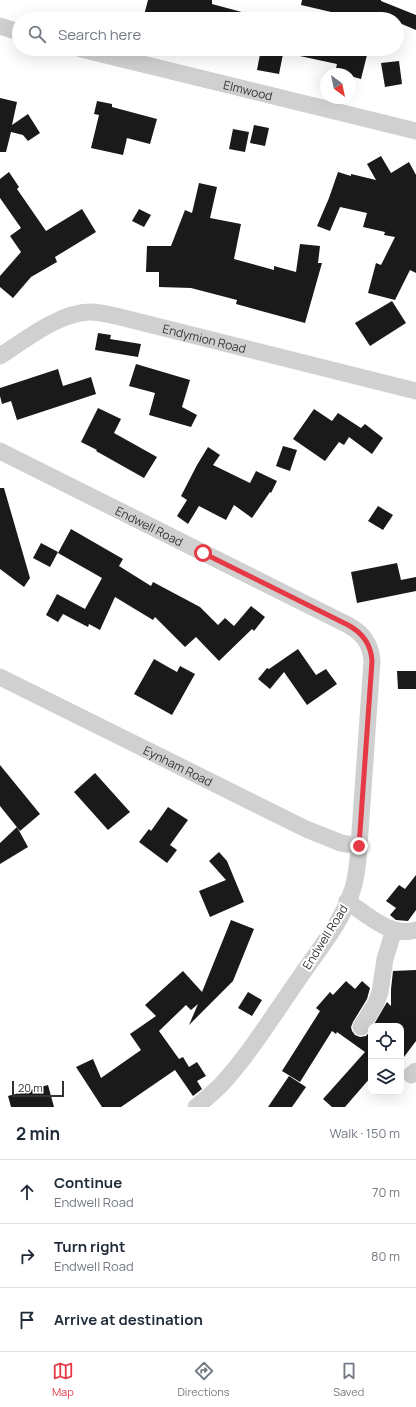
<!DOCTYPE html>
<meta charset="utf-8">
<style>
body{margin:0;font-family:Manrope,sans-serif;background:#f6f6f7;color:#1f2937}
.controls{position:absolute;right:12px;bottom:12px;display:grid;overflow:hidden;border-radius:8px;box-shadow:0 4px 16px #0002}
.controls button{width:36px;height:36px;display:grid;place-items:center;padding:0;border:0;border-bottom:1px solid #e0e1e3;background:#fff;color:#1f2937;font:20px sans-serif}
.compass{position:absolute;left:320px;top:68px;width:36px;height:36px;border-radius:50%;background:#fff;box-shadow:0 4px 16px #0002;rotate:147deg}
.scale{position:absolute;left:12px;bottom:10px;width:52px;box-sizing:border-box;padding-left:4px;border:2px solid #333;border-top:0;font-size:11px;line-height:14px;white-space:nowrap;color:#333;-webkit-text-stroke:3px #fff;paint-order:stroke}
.stop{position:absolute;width:12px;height:12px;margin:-9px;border:3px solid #e63946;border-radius:50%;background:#fff}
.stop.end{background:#e63946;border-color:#fff;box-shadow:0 1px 4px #0008}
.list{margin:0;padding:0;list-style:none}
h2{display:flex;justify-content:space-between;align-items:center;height:52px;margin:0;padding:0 16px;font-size:17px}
h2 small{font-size:13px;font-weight:400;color:#747a83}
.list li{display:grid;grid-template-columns:26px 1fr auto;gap:12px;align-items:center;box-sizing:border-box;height:64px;padding:0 16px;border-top:1px solid #e0e1e3}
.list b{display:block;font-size:15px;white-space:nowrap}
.list p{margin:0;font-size:13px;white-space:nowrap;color:#747a83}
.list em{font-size:13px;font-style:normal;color:#747a83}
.icon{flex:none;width:22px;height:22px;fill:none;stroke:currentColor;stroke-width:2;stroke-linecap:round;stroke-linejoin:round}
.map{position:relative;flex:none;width:416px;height:1107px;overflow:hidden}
.search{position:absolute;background:#fff;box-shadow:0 4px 16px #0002;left:12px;right:12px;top:12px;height:44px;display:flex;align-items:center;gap:10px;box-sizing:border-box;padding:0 14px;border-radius:22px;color:#747a83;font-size:15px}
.sheet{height:244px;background:#fff}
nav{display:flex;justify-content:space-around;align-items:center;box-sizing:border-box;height:56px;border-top:1px solid #e0e1e3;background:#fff;font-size:11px;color:#747a83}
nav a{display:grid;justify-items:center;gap:2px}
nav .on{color:#e63946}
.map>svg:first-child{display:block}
</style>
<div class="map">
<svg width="416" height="1107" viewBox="0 0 416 1107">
<rect width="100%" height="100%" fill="#fff"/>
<!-- building -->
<g fill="#1a1a1a">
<path d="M148 0H212V4L249 14V19H143Z"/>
<path d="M302 0H381V1L416 15V30L397 22V19H329L331 12 301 5Z"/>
<path d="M261 49H284L279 74 257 70Z"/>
<path d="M296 49H360L368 51 361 79 350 76V74L335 73 337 64 295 55Z"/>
<path d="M399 61 402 84 385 87 381 63Z"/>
<path d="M0 98 17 102 12 125 28 114 40 133 28 141 23 135 11 132 6 152H0Z"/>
<path d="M97 101 112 104V107L157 119 150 144 127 138 123 155 91 148 99 115 94 114Z"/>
<path d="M254 125 269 128 265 146 250 143Z"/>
<path d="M233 129 249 132 245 152 229 149Z"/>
<path d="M381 156 391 173 409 162 416 175V273L410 270 395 300 368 293 376 263 381 265 395 237 384 235 385 232 363 227 367 213 340 207 330 231 317 226 329 198 338 172 351 176V174L376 180 367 164Z"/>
<path d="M9 172 19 187 17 189 46 231 82 209 96 232 55 257 57 262 31 277 13 298 0 287V276L21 252 10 236 21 228 0 198V179Z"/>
<path d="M199 183 217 187 210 218 241 224 234 259 274 270V266L296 272 300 244 320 246 318 263H322L305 323 236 304 237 300 191 288 159 287V272H146L147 246H171L185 210 192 213Z"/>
<path d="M139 209 151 215 144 227 132 221Z"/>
<path d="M392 301 406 323 370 346 355 323Z"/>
<path d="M98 333 111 335 110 339 141 344 138 357 95 350Z"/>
<path d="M136 364 190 380 182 407 197 415 191 427 149 415 155 393 129 386Z"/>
<path d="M58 369 63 386 91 377 96 394 17 420 11 401 2 404 0 396V388Z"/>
<path d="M98 408 121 419 114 433 157 457 144 478 96 451 97 450 81 442Z"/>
<path d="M314 409 332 421 338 413 361 428 365 424 383 438 372 454 349 437 344 445 339 442 325 461 293 439Z"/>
<path d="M283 446 297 450 290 471 276 466Z"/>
<path d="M208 447 220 455 213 465 250 483 256 471 277 481 271 493 270 492 252 518 234 505 226 520 199 506 188 524 177 516 187 500 181 496 197 465Z"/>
<path d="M0 488H4L30 578 24 587 0 569Z"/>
<path d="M378 506 393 515 383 530 368 521Z"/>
<path d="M71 529 123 559 119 566 151 586 153 582 200 607 218 625 225 618 234 626 251 606 265 617 254 631 252 629 219 661 196 637 185 647 155 617 153 620 115 597 100 630 89 624 88 627 63 614 58 622 46 615 57 594 85 609 102 578 58 553Z"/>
<path d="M41 543 58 552 50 567 33 558Z"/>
<path d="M397 563 401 580 416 577V591L357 603 351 572Z"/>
<path d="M298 649 316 675 326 669 337 684 307 705 284 672 270 689 258 679 267 668 269 669Z"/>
<path d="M154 659 177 672 180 666 195 674 172 715 134 694Z"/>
<path d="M397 671H416V689H398Z"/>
<path d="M0 765 40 814 20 831 0 806Z"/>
<path d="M95 773 130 812 108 830 74 792Z"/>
<path d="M168 807 188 820 170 845 177 850 167 863 139 842 149 829 151 831Z"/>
<path d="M17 827 28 847 0 864V843Z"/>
<path d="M219 852 227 861 244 902 210 917 199 891 226 880 209 861Z"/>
<path d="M416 875V910L408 921 396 920 390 915 396 908 386 901 399 885 405 889Z"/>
<path d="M231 920 254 929 233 981 189 1025 198 1004 191 1010 186 1005 159 1031 179 1059 183 1057 189 1067 197 1062 206 1076 197 1081 202 1089 193 1096 175 1070 121 1107H102L76 1067 93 1059 101 1078 141 1050 130 1034 156 1016 145 1005 183 971 202 992Z"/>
<path d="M416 970V1041L401 1061V1026H373L387 1002 391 1006V989L393 971Z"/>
<path d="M346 981 355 989 362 981 370 988 367 999 353 1022 351 1027 352 1031 355 1035 360 1037 366 1036 371 1030V1077L345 1107H332L323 1099 365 1052 337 1032 336 1034 332 1031 300 1082 282 1071 320 1011 316 1008 330 992 333 995Z"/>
<path d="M248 992 262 1000 252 1016 238 1008Z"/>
<path d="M289 1076 306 1087 292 1107H268Z"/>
<path d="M48 1085 54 1107H11L8 1096Z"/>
</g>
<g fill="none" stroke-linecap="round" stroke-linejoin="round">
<!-- street -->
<g stroke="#d0d0d0" stroke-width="17">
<path d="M0 26 19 32"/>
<path id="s1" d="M81 49 416 131"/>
<path id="s2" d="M0 356C25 340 60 312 90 312 100 312 111 315 120 317L416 391"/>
<path id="s3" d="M0 451 348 625C363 633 371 644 372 661L359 846C358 861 357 875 353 888 343 921 319 949 300 977 274 1014 251 1052 221 1085 213 1093 204 1100 196 1107"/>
<path id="s4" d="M0 677 306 829 341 843 359 846"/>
<path d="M347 901C366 914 391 938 416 930"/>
<path d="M361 1027 376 1003 380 992 385 959 394 930"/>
<path d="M411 1075 416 1071"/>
</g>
</g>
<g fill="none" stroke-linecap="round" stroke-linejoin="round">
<!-- route -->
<path stroke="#e63946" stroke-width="5" d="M203 553 348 625C363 633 371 644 372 661L359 846"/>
</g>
<g text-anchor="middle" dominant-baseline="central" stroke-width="4" stroke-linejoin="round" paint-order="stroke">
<!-- street labels -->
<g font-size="12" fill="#333" stroke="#fff">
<text stroke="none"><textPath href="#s1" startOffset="172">Elmwood</textPath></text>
<text stroke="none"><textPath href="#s2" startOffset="219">Endymion Road</textPath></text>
<text stroke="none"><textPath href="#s3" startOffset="167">Endwell Road</textPath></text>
<text stroke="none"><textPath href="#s4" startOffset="199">Eynham Road</textPath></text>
<text transform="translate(325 937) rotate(-58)">Endwell Road</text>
</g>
</g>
</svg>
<div class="controls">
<button><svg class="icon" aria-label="locate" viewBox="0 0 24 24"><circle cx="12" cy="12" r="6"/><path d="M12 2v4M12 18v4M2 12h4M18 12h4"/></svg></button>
<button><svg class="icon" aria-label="layers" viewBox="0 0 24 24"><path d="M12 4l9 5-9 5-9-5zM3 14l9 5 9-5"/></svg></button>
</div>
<svg class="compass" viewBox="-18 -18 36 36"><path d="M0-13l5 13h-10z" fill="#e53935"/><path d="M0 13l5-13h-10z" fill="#747a83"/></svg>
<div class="scale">20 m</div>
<div class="stop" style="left:203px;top:553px"></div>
<div class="stop end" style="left:359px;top:846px"></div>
<div class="search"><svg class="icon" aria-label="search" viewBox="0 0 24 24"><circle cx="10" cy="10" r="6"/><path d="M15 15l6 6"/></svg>Search here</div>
</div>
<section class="sheet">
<h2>2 min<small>Walk · 150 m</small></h2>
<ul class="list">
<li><svg class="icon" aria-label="ahead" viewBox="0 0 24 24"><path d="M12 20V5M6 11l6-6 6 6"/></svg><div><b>Continue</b><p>Endwell Road</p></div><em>70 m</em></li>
<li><svg class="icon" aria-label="right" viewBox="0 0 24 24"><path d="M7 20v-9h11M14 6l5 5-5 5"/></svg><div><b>Turn right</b><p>Endwell Road</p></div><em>80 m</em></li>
<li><svg class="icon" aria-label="arrive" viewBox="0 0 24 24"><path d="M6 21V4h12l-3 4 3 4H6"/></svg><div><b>Arrive at destination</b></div></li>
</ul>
</section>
<nav>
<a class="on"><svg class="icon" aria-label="map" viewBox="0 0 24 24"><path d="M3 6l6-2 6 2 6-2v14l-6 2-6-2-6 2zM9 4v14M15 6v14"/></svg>Map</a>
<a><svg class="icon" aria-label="directions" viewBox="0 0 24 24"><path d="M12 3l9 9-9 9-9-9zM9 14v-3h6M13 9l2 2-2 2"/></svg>Directions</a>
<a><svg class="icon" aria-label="saved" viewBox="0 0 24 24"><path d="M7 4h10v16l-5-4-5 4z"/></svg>Saved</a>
</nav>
